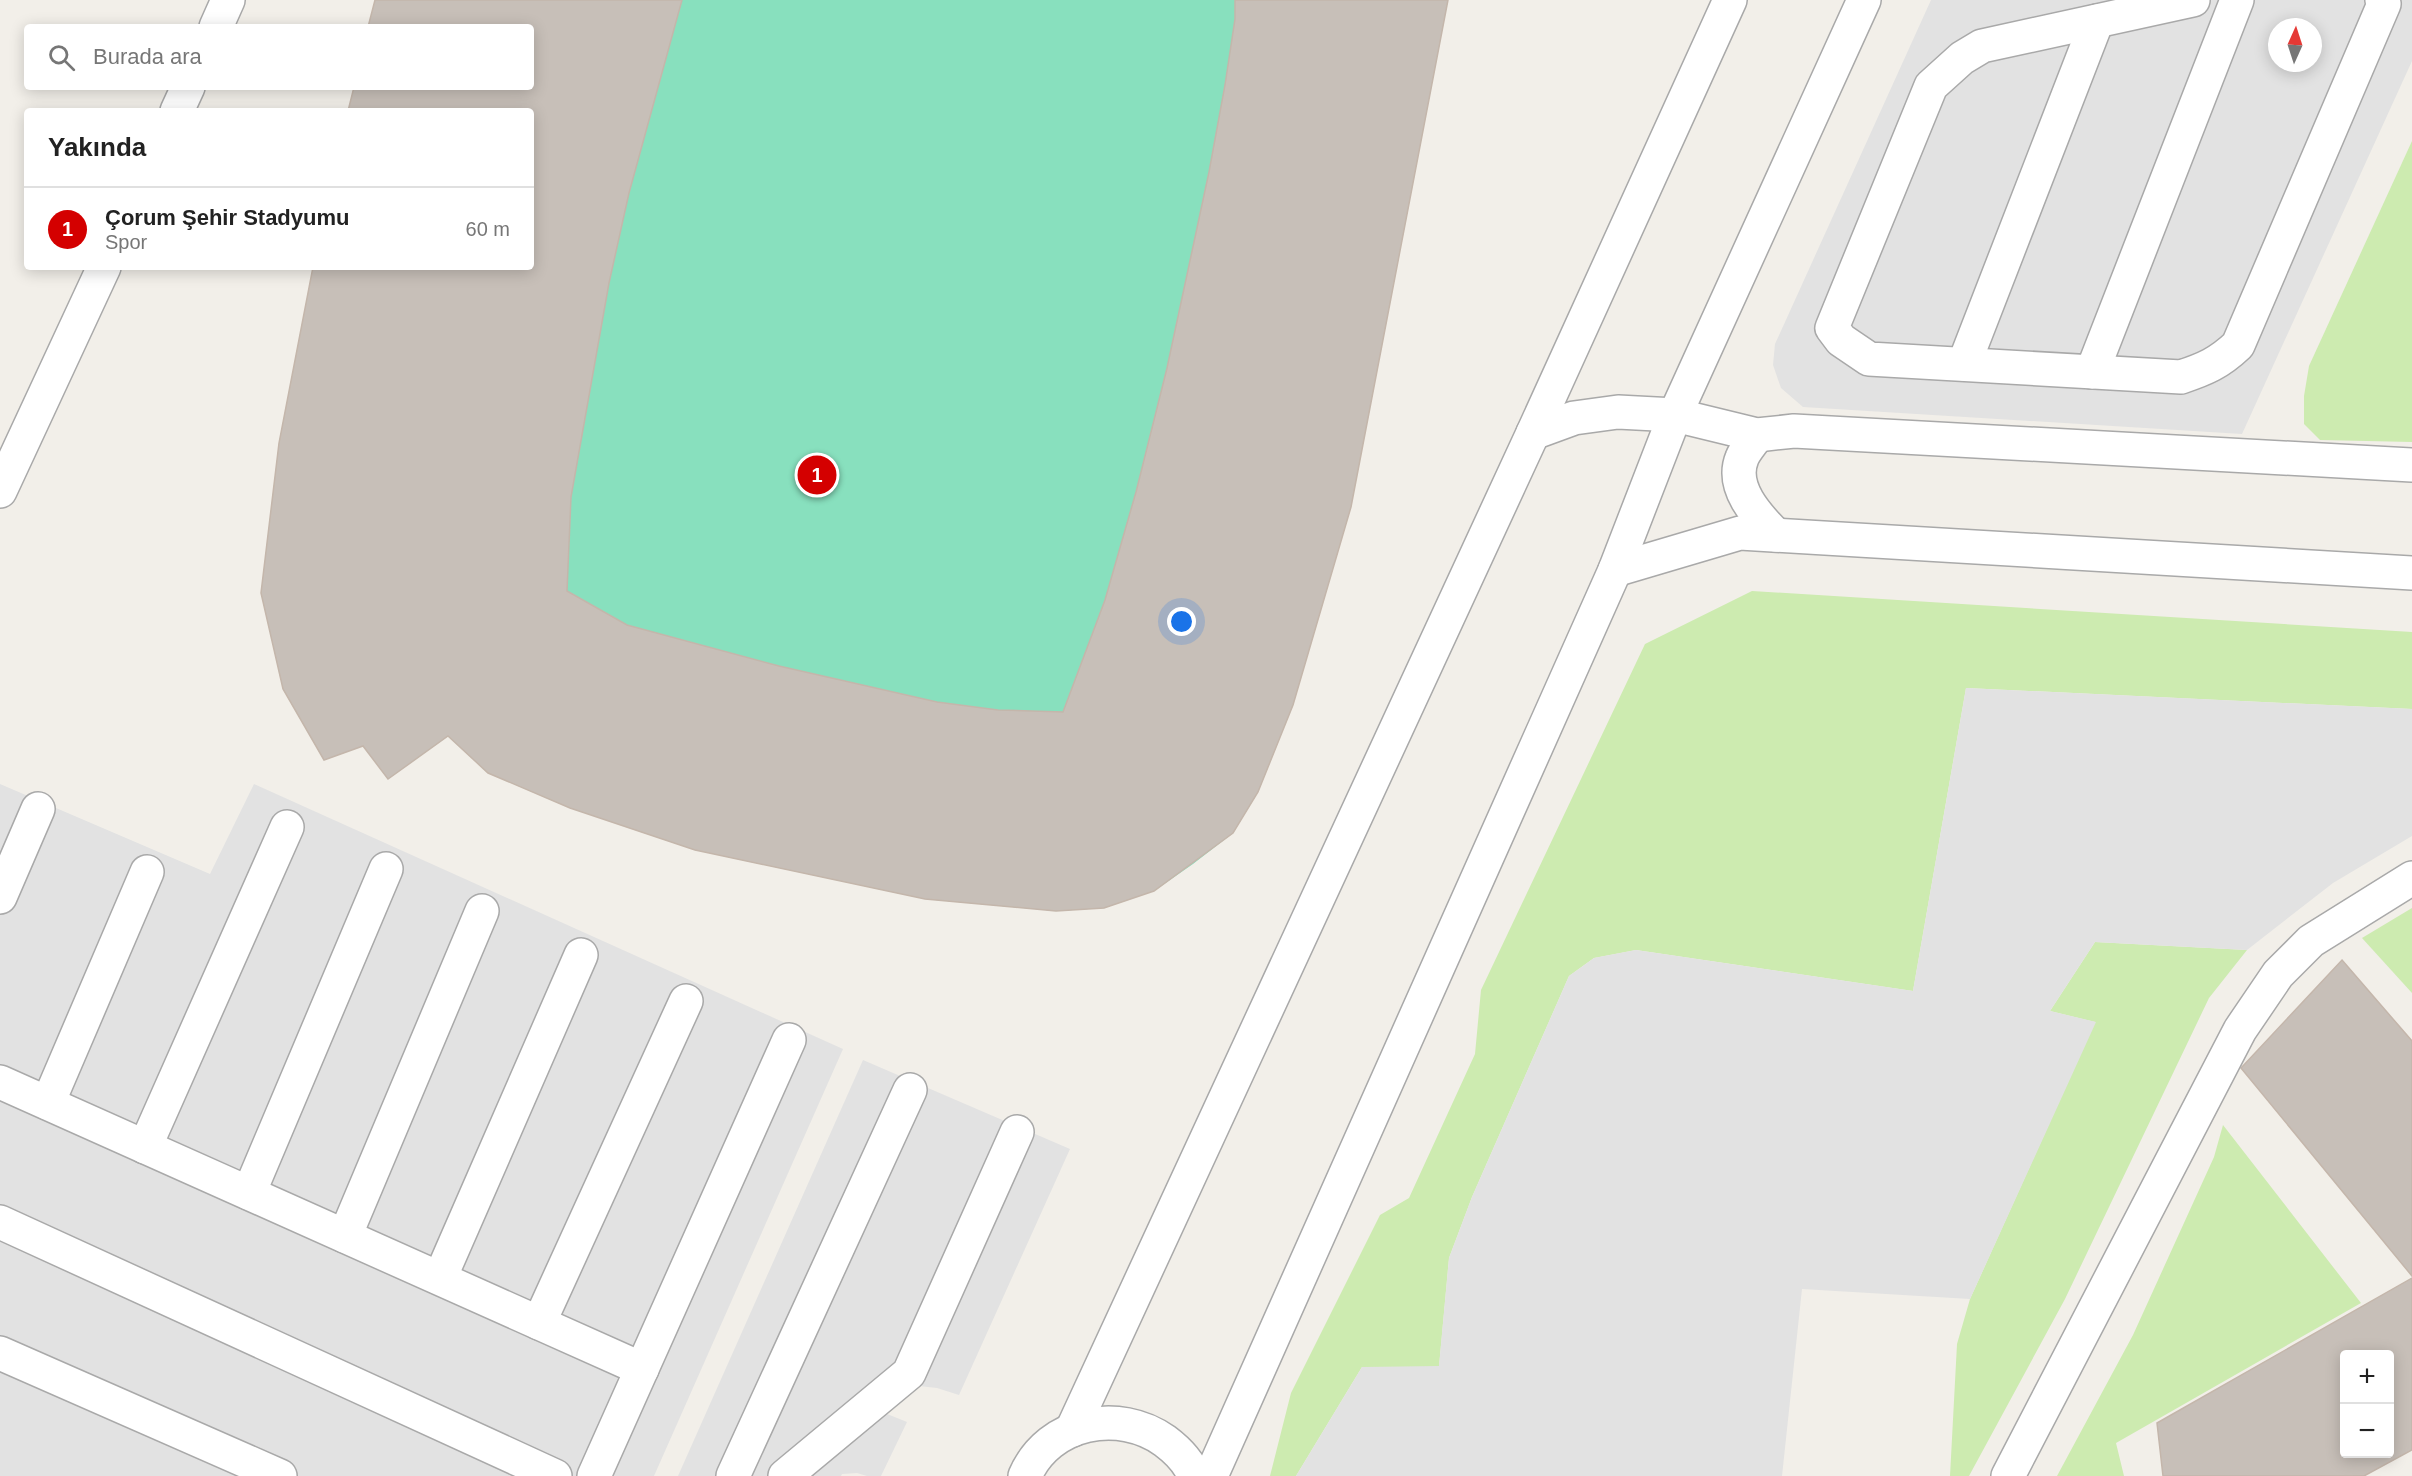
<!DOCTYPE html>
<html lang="tr">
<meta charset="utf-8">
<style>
body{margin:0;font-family:Arial,sans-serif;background:#f2f2f2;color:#222}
.controls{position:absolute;right:18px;bottom:18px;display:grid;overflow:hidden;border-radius:6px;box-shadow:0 3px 15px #0003}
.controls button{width:54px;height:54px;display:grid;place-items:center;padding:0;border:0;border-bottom:2px solid #e0e0e0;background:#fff;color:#222;font:30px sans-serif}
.compass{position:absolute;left:2268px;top:18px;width:54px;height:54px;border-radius:50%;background:#fff;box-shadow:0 3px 15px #0003;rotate:3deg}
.you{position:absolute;left:1182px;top:622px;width:21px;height:21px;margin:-15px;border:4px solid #fff;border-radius:50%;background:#1a73e8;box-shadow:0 0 0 9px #1a73e833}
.badge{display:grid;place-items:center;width:39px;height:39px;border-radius:50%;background:#d40000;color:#fff;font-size:20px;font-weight:700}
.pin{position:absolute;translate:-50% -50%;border:3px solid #fff;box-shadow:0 2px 6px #0006}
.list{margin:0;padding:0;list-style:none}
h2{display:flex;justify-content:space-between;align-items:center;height:78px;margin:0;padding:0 24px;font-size:26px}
h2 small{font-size:20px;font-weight:400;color:#767676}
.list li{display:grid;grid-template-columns:39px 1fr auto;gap:18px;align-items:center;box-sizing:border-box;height:84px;padding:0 24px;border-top:2px solid #e0e0e0}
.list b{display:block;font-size:22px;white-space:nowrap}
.list p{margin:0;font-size:20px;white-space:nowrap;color:#767676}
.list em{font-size:20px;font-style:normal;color:#767676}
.icon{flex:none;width:33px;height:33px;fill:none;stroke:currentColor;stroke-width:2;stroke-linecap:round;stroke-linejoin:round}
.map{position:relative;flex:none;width:2412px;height:1476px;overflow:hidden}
.search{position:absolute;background:#fff;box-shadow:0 3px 15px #0003;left:24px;top:24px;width:510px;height:66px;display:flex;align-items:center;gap:15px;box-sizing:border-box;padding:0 21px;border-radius:6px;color:#767676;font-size:22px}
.panel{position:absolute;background:#fff;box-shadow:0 3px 15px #0003;left:24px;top:108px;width:510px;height:162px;border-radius:6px}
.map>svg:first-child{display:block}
</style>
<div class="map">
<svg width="2412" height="1476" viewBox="0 0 2412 1476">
<rect width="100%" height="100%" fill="#f2efe9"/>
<!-- grass -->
<g fill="#cdebb0">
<path d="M2412 141V442L2320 440 2304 424V396L2309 366Z"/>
<path d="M1752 591 2412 632V709L1966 688 1913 991 1636 950 1594 958 1569 976 1472 1197 1449 1258 1439 1367H1362L1296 1476H1270L1291 1393 1380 1215 1409 1198 1475 1054 1481 990 1645 644Z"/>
<path d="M2412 908V993L2362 938Z"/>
<path d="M2095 942 2247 950 2209 998 2065 1299 1969 1476H1950L1957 1344 1970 1299 2095 1022 2050 1011Z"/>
<path d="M2223 1125 2361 1303 2116 1443 2124 1476H2057L2133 1335 2214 1157Z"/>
</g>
<!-- pitch -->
<path fill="#88e0be" d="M375 0H1448L1351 507 1293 705 1258 792 1233 833 1193 864 1154 891 1104 908 1056 911 925 899 695 850 570 808 488 773 448 736 388 779 363 746 324 760 283 689 261 593 279 443 313 267H531V111H348L354 87H531V27H368Z"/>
<!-- parking -->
<g fill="#e2e2e2" fill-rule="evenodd">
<path d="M1931 0H2412V61L2242 434 1803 407 1781 388 1773 365 1775 344ZM2277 27H2313V63H2277Z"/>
<path d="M1966 688 2412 709V836L2333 883 2247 950 2095 942 2050 1011 2096 1022 1970 1299 1802 1289 1782 1476H1296L1362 1367 1439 1366 1449 1258 1472 1197 1569 976 1594 958 1636 950 1913 991Z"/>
<path d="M0 784 210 874 254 784 843 1049 654 1476H0Z"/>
<path d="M863 1060 1070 1149 959 1395 937 1388 910 1385 877 1410 907 1422 881 1476H867L857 1473 842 1474 841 1476H678Z"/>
</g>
<!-- building -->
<g fill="#c7bfb8" stroke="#c4b6ab" stroke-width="1.5" fill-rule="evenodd">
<path d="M375 0H682L629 193 609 283 571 497 567 591 627 625 779 666 937 702 998 710 1063 712 1105 600 1136 492 1167 368 1209 172 1225 85 1235 19V0H1448L1351 507 1293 705 1258 792 1233 833 1154 891 1104 908 1056 911 925 899 695 850 570 808 488 773 448 736 388 779 363 746 324 760 283 689 261 593 279 443 313 267H531V111H348L354 87H531V27H368Z"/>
<path d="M2342 960 2412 1041V1276L2241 1068Z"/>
<path d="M2412 1278V1450L2364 1476H2163L2157 1423ZM2344 1354H2390V1454H2344Z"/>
</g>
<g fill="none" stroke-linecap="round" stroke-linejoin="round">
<!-- minor casing -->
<g stroke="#a9a9a9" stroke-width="36">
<g id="minor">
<path d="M2193 0 1982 46 1962 58 1931 86 1832 328 1841 340 1869 359 2181 377C2205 369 2219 363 2238 345L2384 4 2382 0"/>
<path d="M216 27 228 0"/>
<path d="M177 111 188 87"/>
<path d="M1964 364 2097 21"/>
<path d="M2092 372 2237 0"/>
<path d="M1533 433 1574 418 1618 412 1675 415 1757 435 1794 431 2412 465"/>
<path d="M1757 435C1753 442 1745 450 1742 458 1730 487 1757 516 1776 535"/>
<path d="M0 491 104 267"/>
<path d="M1615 570 1740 533 2412 573"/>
<path d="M0 897 38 809"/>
<path d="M0 1082 642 1369"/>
<path d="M48 1103 147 872"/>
<path d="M145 1147 287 827"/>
<path d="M249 1193 386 869"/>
<path d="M0 1222 555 1476"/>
<path d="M345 1236 482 911"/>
<path d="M440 1278 581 955"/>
<path d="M539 1323 686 1001"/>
<path d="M0 1353 280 1476"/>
<path d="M1072 1430 1533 433 1730 0"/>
<path d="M594 1476 789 1040"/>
<path d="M733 1476 910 1090"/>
<path d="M785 1476 909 1373 1017 1132"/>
<path d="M1025 1476C1049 1421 1119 1408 1165 1441 1177 1450 1189 1462 1194 1476"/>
<path d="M1211 1476 1615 570 1675 415 1864 0"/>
<path d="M2008 1476 2240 1030 2278 974 2311 941 2412 878"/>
</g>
</g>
<!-- minor -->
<use href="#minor" stroke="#fff" stroke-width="33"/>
</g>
</svg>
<div class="controls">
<button>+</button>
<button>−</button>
</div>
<svg class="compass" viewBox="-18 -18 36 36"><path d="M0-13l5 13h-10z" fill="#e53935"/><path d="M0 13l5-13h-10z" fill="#767676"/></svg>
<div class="you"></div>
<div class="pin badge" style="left:817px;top:475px">1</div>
<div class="search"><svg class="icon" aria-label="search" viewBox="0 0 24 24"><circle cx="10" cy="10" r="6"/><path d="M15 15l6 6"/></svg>Burada ara</div>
<section class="panel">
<h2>Yakında<small></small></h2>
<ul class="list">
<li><span class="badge">1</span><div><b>Çorum Şehir Stadyumu</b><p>Spor</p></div><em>60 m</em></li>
</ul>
</section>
</div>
